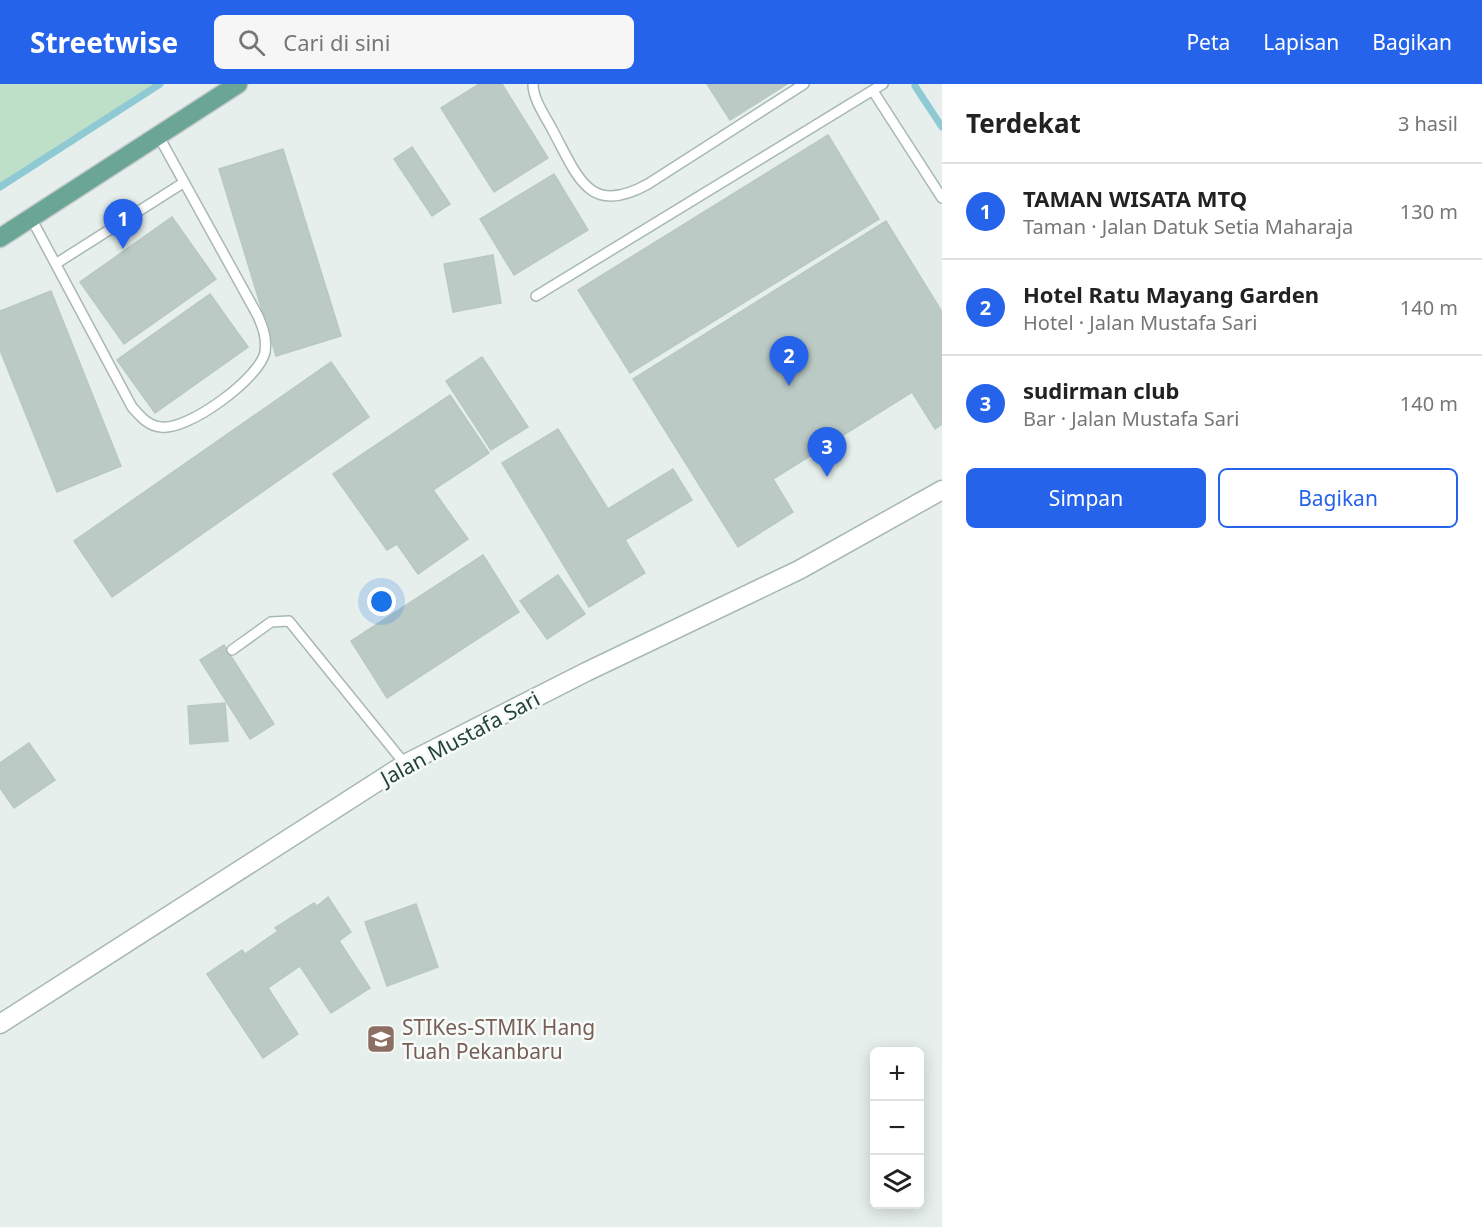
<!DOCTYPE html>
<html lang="id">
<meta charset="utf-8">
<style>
body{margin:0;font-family:"Noto Sans",sans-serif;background:#f6f6f6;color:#222}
.controls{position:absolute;right:18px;bottom:18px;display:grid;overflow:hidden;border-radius:9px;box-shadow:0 3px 15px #0003}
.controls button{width:54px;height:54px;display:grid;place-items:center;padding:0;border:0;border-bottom:2px solid #e0e0e0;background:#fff;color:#222;font:30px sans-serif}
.you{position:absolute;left:382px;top:518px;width:21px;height:21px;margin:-15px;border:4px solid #fff;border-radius:50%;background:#1a73e8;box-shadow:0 0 0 9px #1a73e833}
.badge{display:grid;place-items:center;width:39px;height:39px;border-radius:50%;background:#2563eb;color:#fff;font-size:20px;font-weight:700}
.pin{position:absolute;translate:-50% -50px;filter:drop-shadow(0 2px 3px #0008)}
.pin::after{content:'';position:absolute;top:32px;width:21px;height:18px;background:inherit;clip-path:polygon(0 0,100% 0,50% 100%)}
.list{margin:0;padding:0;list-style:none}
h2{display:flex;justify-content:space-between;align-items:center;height:78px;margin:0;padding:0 24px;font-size:26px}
h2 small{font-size:20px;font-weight:400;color:#767676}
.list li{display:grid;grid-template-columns:39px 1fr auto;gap:18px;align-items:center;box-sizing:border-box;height:96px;padding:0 24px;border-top:2px solid #e0e0e0}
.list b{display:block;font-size:22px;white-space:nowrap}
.list p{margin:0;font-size:20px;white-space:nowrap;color:#767676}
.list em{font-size:20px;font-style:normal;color:#767676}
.actions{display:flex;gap:12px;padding:18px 24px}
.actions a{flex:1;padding:14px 0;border:2px solid #2563eb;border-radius:9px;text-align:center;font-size:21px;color:#2563eb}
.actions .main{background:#2563eb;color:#fff}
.icon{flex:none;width:33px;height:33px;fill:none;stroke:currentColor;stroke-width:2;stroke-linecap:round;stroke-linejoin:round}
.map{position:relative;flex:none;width:942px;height:1143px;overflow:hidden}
header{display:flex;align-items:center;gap:36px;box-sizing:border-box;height:84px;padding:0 30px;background:#2563eb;color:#fff}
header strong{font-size:28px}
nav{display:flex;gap:33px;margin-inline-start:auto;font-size:21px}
.search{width:420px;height:54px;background:#f6f6f6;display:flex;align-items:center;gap:15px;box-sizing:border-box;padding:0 21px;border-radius:9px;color:#767676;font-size:22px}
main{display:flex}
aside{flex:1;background:#fff}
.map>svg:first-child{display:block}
</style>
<header>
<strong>Streetwise</strong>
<div class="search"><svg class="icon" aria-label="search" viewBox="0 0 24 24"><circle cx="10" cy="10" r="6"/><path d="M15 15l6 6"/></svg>Cari di sini</div>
<nav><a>Peta</a><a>Lapisan</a><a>Bagikan</a></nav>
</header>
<main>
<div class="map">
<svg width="942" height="1143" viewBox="0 0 942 1143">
<rect width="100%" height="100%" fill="#e6efeb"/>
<!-- green -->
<path fill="#bfe0c8" d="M0 0H160L0 103Z"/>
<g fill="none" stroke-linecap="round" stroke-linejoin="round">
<!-- stream -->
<g stroke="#8ec9d4" stroke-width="7">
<path d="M915 2 942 43"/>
<path d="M0 103 160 0"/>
</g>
</g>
<!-- building -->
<g fill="#bbcac4" stroke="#b8c9c2" stroke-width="1.5">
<path d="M479 0H502L548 74 494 108 441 24Z"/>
<path d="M707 0H787L730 36Z"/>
<path d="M828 51 879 135 630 289 578 206Z"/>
<path d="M412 63 450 120 432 132 394 75Z"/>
<path d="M283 65 341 252 276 272 219 85Z"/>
<path d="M554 90 588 146 514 191 480 135Z"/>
<path d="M172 133 216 195 124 260 80 198Z"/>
<path d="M886 137 942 228V340L935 345 912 308 773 395 793 428 738 463 633 295Z"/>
<path d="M493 171 501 219 453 228 444 180Z"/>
<path d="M51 207 121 382 57 408 0 266V227Z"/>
<path d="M210 210 248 263 155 329 117 276Z"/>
<path d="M482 273 528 343 491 366 446 297Z"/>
<path d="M331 278 369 333 112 513 74 457Z"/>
<path d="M450 311 489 369 433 406 468 455 418 490 397 460 387 466 333 390Z"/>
<path d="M558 345 608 425 673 385 692 416 625 456 645 489 589 523 502 379Z"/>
<path d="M483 471 519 528 387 614 351 557Z"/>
<path d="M558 491 585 530 547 555 520 517Z"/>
<path d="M224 561 274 640 250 655 200 576Z"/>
<path d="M225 619 228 657 190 660 188 622Z"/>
<path d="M29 659 55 696 14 724 0 704V679Z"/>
<path d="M328 813 351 848 339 857 370 904 331 929 300 882 268 904 298 950 263 974 207 890 242 866 245 870 278 847 275 844 314 819 317 822Z"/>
<path d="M416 820 438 883 387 902 365 838Z"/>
</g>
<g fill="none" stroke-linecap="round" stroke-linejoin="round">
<!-- lane casing -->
<g stroke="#a8b8b2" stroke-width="12">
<g id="lane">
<path d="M533 0C533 16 546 33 553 47 578 93 589 133 648 100L804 0"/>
<path d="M873 7 942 114"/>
<path d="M31 134 132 323C140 332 148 342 161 343 188 347 260 294 265 268 267 254 263 244 258 232L158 51"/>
<path d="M57 179 183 99"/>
<path d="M536 212 883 0"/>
<path d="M232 566 271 538 289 537 405 680"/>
</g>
</g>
<!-- street casing -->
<g stroke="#a8b8b2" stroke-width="21">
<path id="street" d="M0 940 405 680 586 588 799 486 942 406"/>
</g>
<!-- primary casing -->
<g stroke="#c2cac8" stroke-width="21">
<path id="primary" d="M0 154 238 0"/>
</g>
<!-- lane -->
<use href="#lane" stroke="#fff" stroke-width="9"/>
<!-- street -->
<use href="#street" stroke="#fff" stroke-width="18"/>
<!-- primary -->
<use href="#primary" stroke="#6aa596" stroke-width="18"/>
</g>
<!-- icons -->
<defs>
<g id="school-square" transform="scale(1.5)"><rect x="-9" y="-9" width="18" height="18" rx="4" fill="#8d6e63" stroke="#f7fbf9"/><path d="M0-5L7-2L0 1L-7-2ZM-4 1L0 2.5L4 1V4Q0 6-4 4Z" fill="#fff"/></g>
</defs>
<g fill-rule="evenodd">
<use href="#school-square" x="381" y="955"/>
</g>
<g text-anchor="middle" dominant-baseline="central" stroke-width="5" stroke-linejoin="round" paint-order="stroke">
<!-- street labels -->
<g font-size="21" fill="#24423a" stroke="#f7fbf9">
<text transform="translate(460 654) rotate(-28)">Jalan Mustafa Sari</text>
</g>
<!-- education labels -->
<g font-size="21" fill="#785e54" stroke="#f7fbf9" text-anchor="start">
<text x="402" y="943">STIKes-STMIK Hang<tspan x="402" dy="24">Tuah Pekanbaru</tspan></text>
</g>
</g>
</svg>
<div class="controls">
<button>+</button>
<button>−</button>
<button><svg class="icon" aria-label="layers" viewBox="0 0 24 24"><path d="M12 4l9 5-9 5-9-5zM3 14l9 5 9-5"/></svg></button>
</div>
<div class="you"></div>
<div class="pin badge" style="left:123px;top:165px">1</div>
<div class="pin badge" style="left:789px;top:302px">2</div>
<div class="pin badge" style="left:827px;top:393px">3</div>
</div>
<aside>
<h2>Terdekat<small>3 hasil</small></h2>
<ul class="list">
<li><span class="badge">1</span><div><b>TAMAN WISATA MTQ</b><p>Taman · Jalan Datuk Setia Maharaja</p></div><em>130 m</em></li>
<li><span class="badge">2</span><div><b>Hotel Ratu Mayang Garden</b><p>Hotel · Jalan Mustafa Sari</p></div><em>140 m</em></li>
<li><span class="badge">3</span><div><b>sudirman club</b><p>Bar · Jalan Mustafa Sari</p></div><em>140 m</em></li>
</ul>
<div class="actions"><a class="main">Simpan</a><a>Bagikan</a></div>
</aside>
</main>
